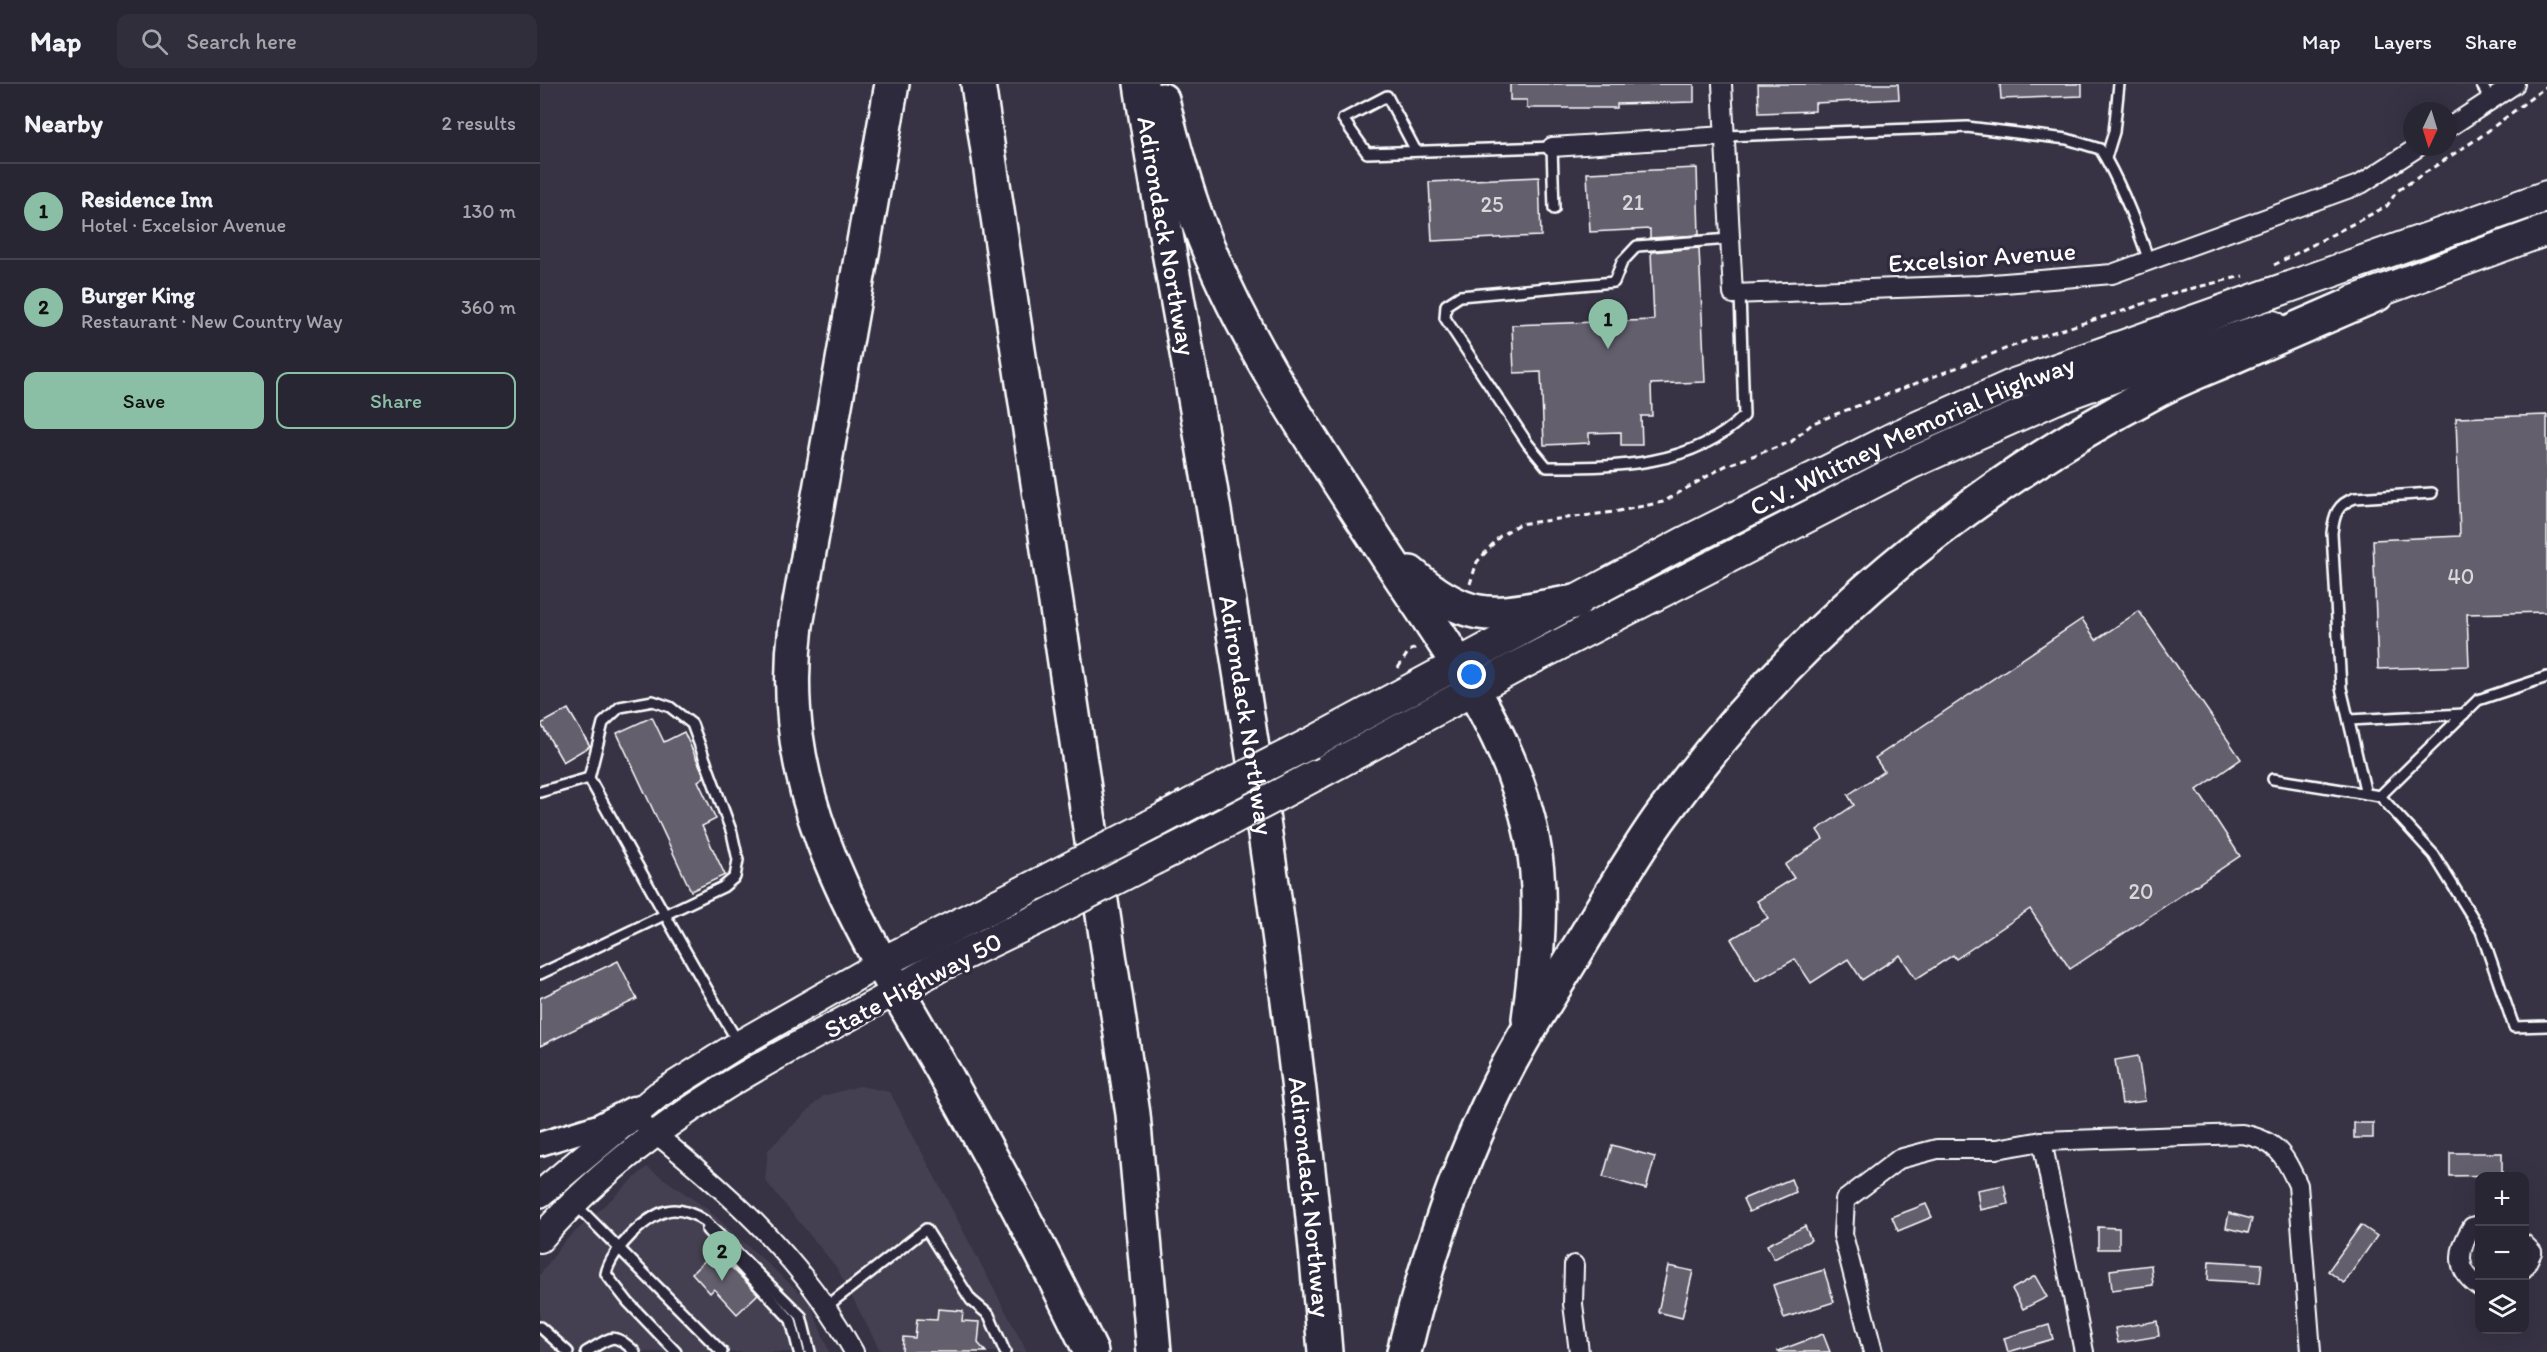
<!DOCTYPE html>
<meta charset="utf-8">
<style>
body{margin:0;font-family:Itim,sans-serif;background:#312e3c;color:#f1f3f6}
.controls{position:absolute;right:18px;bottom:18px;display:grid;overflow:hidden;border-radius:12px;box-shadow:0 6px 24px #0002}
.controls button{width:54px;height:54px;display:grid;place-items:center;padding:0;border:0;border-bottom:2px solid #45434f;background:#292634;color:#f1f3f6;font:30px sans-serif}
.compass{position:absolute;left:1863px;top:18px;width:54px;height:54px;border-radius:50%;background:#292634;box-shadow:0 6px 24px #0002;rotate:184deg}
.you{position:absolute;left:932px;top:591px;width:21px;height:21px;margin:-15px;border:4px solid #fff;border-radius:50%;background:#1a73e8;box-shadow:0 0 0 9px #1a73e833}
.badge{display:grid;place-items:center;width:39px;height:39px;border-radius:50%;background:#8abfa5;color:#111;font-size:20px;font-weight:700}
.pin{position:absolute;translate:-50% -50px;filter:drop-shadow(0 2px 3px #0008)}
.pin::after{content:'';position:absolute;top:32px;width:21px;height:18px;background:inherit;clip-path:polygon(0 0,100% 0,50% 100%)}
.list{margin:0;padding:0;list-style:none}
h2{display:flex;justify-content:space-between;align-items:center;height:78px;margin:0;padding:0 24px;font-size:26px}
h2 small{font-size:20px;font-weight:400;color:#a5a5ac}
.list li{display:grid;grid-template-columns:39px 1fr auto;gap:18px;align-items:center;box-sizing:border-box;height:96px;padding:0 24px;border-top:2px solid #45434f}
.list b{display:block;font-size:22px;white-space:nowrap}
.list p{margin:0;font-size:20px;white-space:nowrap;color:#a5a5ac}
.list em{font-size:20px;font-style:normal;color:#a5a5ac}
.actions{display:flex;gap:12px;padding:18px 24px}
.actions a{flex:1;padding:14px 0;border:2px solid #8abfa5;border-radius:12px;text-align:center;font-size:21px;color:#8abfa5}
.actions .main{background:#8abfa5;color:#111}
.icon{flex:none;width:33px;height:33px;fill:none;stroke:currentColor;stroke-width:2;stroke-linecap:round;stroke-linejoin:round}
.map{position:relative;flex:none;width:2007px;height:1268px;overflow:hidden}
header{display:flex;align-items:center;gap:36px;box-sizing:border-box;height:84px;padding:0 30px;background:#292634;border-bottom:2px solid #45434f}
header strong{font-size:28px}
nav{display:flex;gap:33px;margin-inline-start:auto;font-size:21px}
.search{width:420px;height:54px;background:#312e3c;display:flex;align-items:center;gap:15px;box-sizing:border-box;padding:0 21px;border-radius:12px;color:#a5a5ac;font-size:22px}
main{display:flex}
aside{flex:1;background:#292634}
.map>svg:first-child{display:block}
</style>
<header>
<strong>Map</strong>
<div class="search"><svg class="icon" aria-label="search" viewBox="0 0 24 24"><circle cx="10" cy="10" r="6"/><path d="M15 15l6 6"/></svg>Search here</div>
<nav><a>Map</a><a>Layers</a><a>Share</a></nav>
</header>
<main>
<aside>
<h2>Nearby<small>2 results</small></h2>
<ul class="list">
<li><span class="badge">1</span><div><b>Residence Inn</b><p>Hotel · Excelsior Avenue</p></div><em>130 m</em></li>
<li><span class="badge">2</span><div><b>Burger King</b><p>Restaurant · New Country Way</p></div><em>360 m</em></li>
</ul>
<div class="actions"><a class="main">Save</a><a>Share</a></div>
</aside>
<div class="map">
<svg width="2007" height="1268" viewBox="0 0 2007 1268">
<rect width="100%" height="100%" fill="#373345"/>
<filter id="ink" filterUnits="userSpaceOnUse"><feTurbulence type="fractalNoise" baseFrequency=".0167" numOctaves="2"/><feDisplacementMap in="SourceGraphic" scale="12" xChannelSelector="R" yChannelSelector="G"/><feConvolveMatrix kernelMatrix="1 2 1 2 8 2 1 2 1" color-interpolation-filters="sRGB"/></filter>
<g filter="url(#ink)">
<!-- built -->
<g fill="#444051">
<path d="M320 1002 350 1008 487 1268H341L297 1184 225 1096 228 1066 283 1012Z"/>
<path d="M107 1083 167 1125 269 1217 289 1268H0V1191L24 1158Z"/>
</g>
<!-- building -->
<g fill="#635f6d" stroke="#fff" stroke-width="1.5">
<path d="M970 0H1154V18L1077 20V24H987V16H970Z"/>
<path d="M1218 0H1358L1359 15 1275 19V27L1219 29Z"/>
<path d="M1460 0H1542V12L1461 15Z"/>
<path d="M1157 84 1159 151 1110 154V145L1050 148 1047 89Z"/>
<path d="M999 93 1001 152 892 157 889 98Z"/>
<path d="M1159 164 1165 298 1111 300 1112 332H1101L1102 361H1081V348L1049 349V359L1004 361 1001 288 974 289 972 241 1114 236 1111 168Z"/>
<path d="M2007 331V528L1927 530 1929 582 1838 585 1833 456 1920 452 1916 334Z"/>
<path d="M1599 527 1701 675 1657 706 1700 772 1530 885 1490 825 1416 875 1413 871 1376 895 1360 871 1322 896 1308 875 1271 899 1255 875 1216 897 1191 855 1228 834 1217 817 1254 794 1245 781 1283 755 1277 746 1314 721 1308 711 1344 687 1335 674 1542 535 1556 556Z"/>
<path d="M28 625 50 662 23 678 1 640Z"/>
<path d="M112 633 124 658 144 648 164 691V693L158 697 176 735 162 742 185 791 151 807 77 649Z"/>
<path d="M78 877 97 915 0 962V914Z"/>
<path d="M1598 972 1605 1017 1582 1020 1575 976Z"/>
<rect x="1814" y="1039" width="19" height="15"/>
<path d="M1072 1061 1115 1073 1106 1105 1063 1093Z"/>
<path d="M1910 1069H1962V1091L1910 1092Z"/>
<path d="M1251 1095 1256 1108 1209 1128 1203 1115Z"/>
<path d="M1464 1101 1468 1120 1440 1126 1437 1106Z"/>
<path d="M1386 1120 1392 1133 1358 1147 1352 1133Z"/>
<path d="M1689 1129 1712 1135 1708 1149 1686 1144Z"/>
<path d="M1821 1141 1837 1152 1804 1199 1788 1187Z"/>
<path d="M1265 1142 1271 1156 1234 1175 1227 1161Z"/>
<path d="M1558 1143 1579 1144V1165H1558Z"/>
<path d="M175 1167 218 1210 197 1230 174 1205 170 1209 152 1189Z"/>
<path d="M1669 1177 1722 1180 1720 1199 1668 1196Z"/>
<path d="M1611 1181 1613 1201 1572 1206 1570 1186Z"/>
<path d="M1128 1182 1153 1187 1142 1234 1118 1228Z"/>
<path d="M1284 1186 1294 1218 1244 1234 1233 1201Z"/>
<path d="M1495 1192 1507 1213 1483 1225 1472 1205Z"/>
<path d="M398 1225 423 1227 422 1237 440 1238 438 1259 446 1268H362L363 1253 375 1254 377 1235 397 1236Z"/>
<path d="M1617 1237 1619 1252 1578 1259 1575 1244Z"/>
<path d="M1509 1241 1513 1255 1468 1268 1464 1254Z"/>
<path d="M1283 1250 1290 1268H1239L1238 1267Z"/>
</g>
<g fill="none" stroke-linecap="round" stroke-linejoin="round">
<!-- service casing -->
<g stroke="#fff" stroke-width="14">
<g id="service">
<path d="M1941 0 1951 16"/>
<path d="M1185 52 1427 43 1527 55 1560 65C1581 99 1596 139 1609 177"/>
<path d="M876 67 847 12 803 35 827 69 1012 63 1014 125"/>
<path d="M1566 74 1574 48 1579 0"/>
<path d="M1190 155 1097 162 1082 178 1074 198 920 212 906 221 905 234 988 360 1007 383C1076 383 1152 383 1204 332L1200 210"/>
<path d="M1809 636 1924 630"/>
<path d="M1733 695 1840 712 1894 771 1941 847 1974 943 2007 942"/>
<path d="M0 708 49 694"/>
<path d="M1826 710 1801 604 1792 449C1794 431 1797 420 1815 414L1892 409"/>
<path d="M1840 712 1938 616 2007 593"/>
<path d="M0 890 183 803 195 793 198 776 192 749 152 640 130 623 113 617 80 623 63 639 49 694C98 782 146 871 198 958"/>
<path d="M35 1120 182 1268"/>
<path d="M167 1146 251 1236 259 1268"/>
<path d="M287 1222 386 1145 431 1216 449 1231 465 1268"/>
<path d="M0 1243 28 1268"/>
<path d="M46 1268C71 1254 72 1246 95 1268"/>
<path d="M136 1268 88 1218 66 1190C70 1167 110 1126 134 1126 146 1126 156 1131 165 1137L261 1232 270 1268"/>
</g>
</g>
<!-- minor casing -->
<g stroke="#fff" stroke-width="22">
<g id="minor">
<path d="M1182 0 1193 210 1440 201 1572 190 1821 100 1878 63"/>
<path d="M1908 44 1975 0"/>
<path d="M1012 63 1185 52"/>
<path d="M93 1032C180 1100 260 1170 314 1268"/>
<path d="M1502 1057 1544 1268"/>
<path d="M1940 1141 1932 1143C1918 1166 1914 1186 1940 1203"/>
<path d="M1984 1160 1992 1168 1984 1184"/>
<path d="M1034 1181 1033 1220 1039 1268"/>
<path d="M1333 1268 1303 1151 1305 1116 1359 1075 1397 1065H1457L1502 1057 1702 1050C1736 1056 1744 1070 1758 1101L1771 1268"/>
</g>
</g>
<!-- tertiary casing -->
<g stroke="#fff" stroke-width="27">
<path id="tertiary" d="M0 1060 58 1042 93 1024"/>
</g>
<!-- secondary casing -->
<g stroke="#fff" stroke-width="30">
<g id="secondary">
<path d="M0 1110 118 1011 199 960 341 879"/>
<path d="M0 1155C64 1081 148 1022 234 974 275 951 317 930 358 906"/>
</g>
</g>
<!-- trunk casing -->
<g stroke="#fff" stroke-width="34">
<g id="trunk">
<path d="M1813 217 2007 146"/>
<path id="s1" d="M771 659 1143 459 1359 351 1474 300 2007 112"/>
<path d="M776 691 972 585 1372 379 1522 312 1605 282 1733 242"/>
<path d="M611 741 664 713"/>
<path d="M615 775 668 748"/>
<path d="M341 879 498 800"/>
<path d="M358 906 400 882 506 831"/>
</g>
</g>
<!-- motorway casing -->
<g stroke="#fff" stroke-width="38">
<g id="motorway">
<path d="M352 0 256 541C233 721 326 850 410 999 460 1088 507 1176 551 1268"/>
<path d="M438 0 593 1030 614 1268"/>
<path id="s2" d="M601 0C619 119 642 237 662 355 713 658 761 962 785 1268"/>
<path d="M622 16C632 57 643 98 658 138 701 255 775 361 843 466 901 556 971 645 992 753 1004 812 997 875 989 935"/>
<path d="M870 489C934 545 957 530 1035 518"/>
<path d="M864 1268C885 1181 914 1094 953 1012 977 960 1010 912 1039 863 1065 820 1090 776 1119 735 1251 552 1417 412 1616 307 1640 294 1667 284 1692 273 1740 252 1788 231 1837 210"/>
</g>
</g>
<!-- path -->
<g stroke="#fff" stroke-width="3" stroke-dasharray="6 4.5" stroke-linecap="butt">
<path d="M1734 181 1847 122 1857 107 1940 53 2007 2"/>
<path d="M930 500 937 478 960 452 979 440 1074 428 1123 418 1185 382 1251 358 1273 339 1491 255 1586 226 1633 209 1703 192"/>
<path d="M858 584 869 567 877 563"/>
</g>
<!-- service -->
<use href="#service" stroke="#2f2a3d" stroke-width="9"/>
<!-- minor -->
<use href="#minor" stroke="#2f2a3d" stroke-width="18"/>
<!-- tertiary -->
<use href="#tertiary" stroke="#2f2a3d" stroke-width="22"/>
<!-- secondary -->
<use href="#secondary" stroke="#2f2a3d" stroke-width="26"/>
<!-- trunk -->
<use href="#trunk" stroke="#2f2a3d" stroke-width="30"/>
<!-- motorway -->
<use href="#motorway" stroke="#2f2a3d" stroke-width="33"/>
<!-- trunk-bridge casing -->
<g stroke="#fff" stroke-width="34" stroke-linecap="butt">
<g id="trunk-bridge">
<path d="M664 713 771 659"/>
<path d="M668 748 776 691"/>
<path d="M498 800 611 741"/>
<path d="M506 831 615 775"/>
</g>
</g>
<!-- path-bridge -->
<path stroke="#fff" stroke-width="3" stroke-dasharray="6 4.5" stroke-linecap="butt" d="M617 719 640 707"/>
<!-- trunk-bridge -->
<use href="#trunk-bridge" stroke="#2f2a3d" stroke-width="30"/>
</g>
</g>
<g text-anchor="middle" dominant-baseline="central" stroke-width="6" stroke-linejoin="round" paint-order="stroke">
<!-- number labels -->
<g font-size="22" fill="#d8d7da">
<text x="1093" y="118">21</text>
<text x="952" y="120">25</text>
<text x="1921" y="492">40</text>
<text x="1601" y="807">20</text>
</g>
<!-- street labels -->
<g font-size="26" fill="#fff" stroke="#2f2a3d">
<text stroke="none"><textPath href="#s2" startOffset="154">Adirondack Northway</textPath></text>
<text transform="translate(1442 173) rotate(-4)">Excelsior Avenue</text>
<text stroke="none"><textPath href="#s1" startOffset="676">C.V. Whitney Memorial Highway</textPath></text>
<text stroke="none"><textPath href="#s2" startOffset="640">Adirondack Northway</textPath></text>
<text transform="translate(373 901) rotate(-28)">State Highway 50</text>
<text stroke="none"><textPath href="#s2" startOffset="1126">Adirondack Northway</textPath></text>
</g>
</g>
</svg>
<div class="controls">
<button>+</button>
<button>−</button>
<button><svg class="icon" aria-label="layers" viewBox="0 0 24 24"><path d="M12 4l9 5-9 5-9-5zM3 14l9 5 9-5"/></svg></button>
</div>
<svg class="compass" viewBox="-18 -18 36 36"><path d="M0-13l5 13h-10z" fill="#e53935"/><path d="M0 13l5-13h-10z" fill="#a5a5ac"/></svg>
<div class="you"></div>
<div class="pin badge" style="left:1068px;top:265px">1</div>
<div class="pin badge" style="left:182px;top:1197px">2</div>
</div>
</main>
